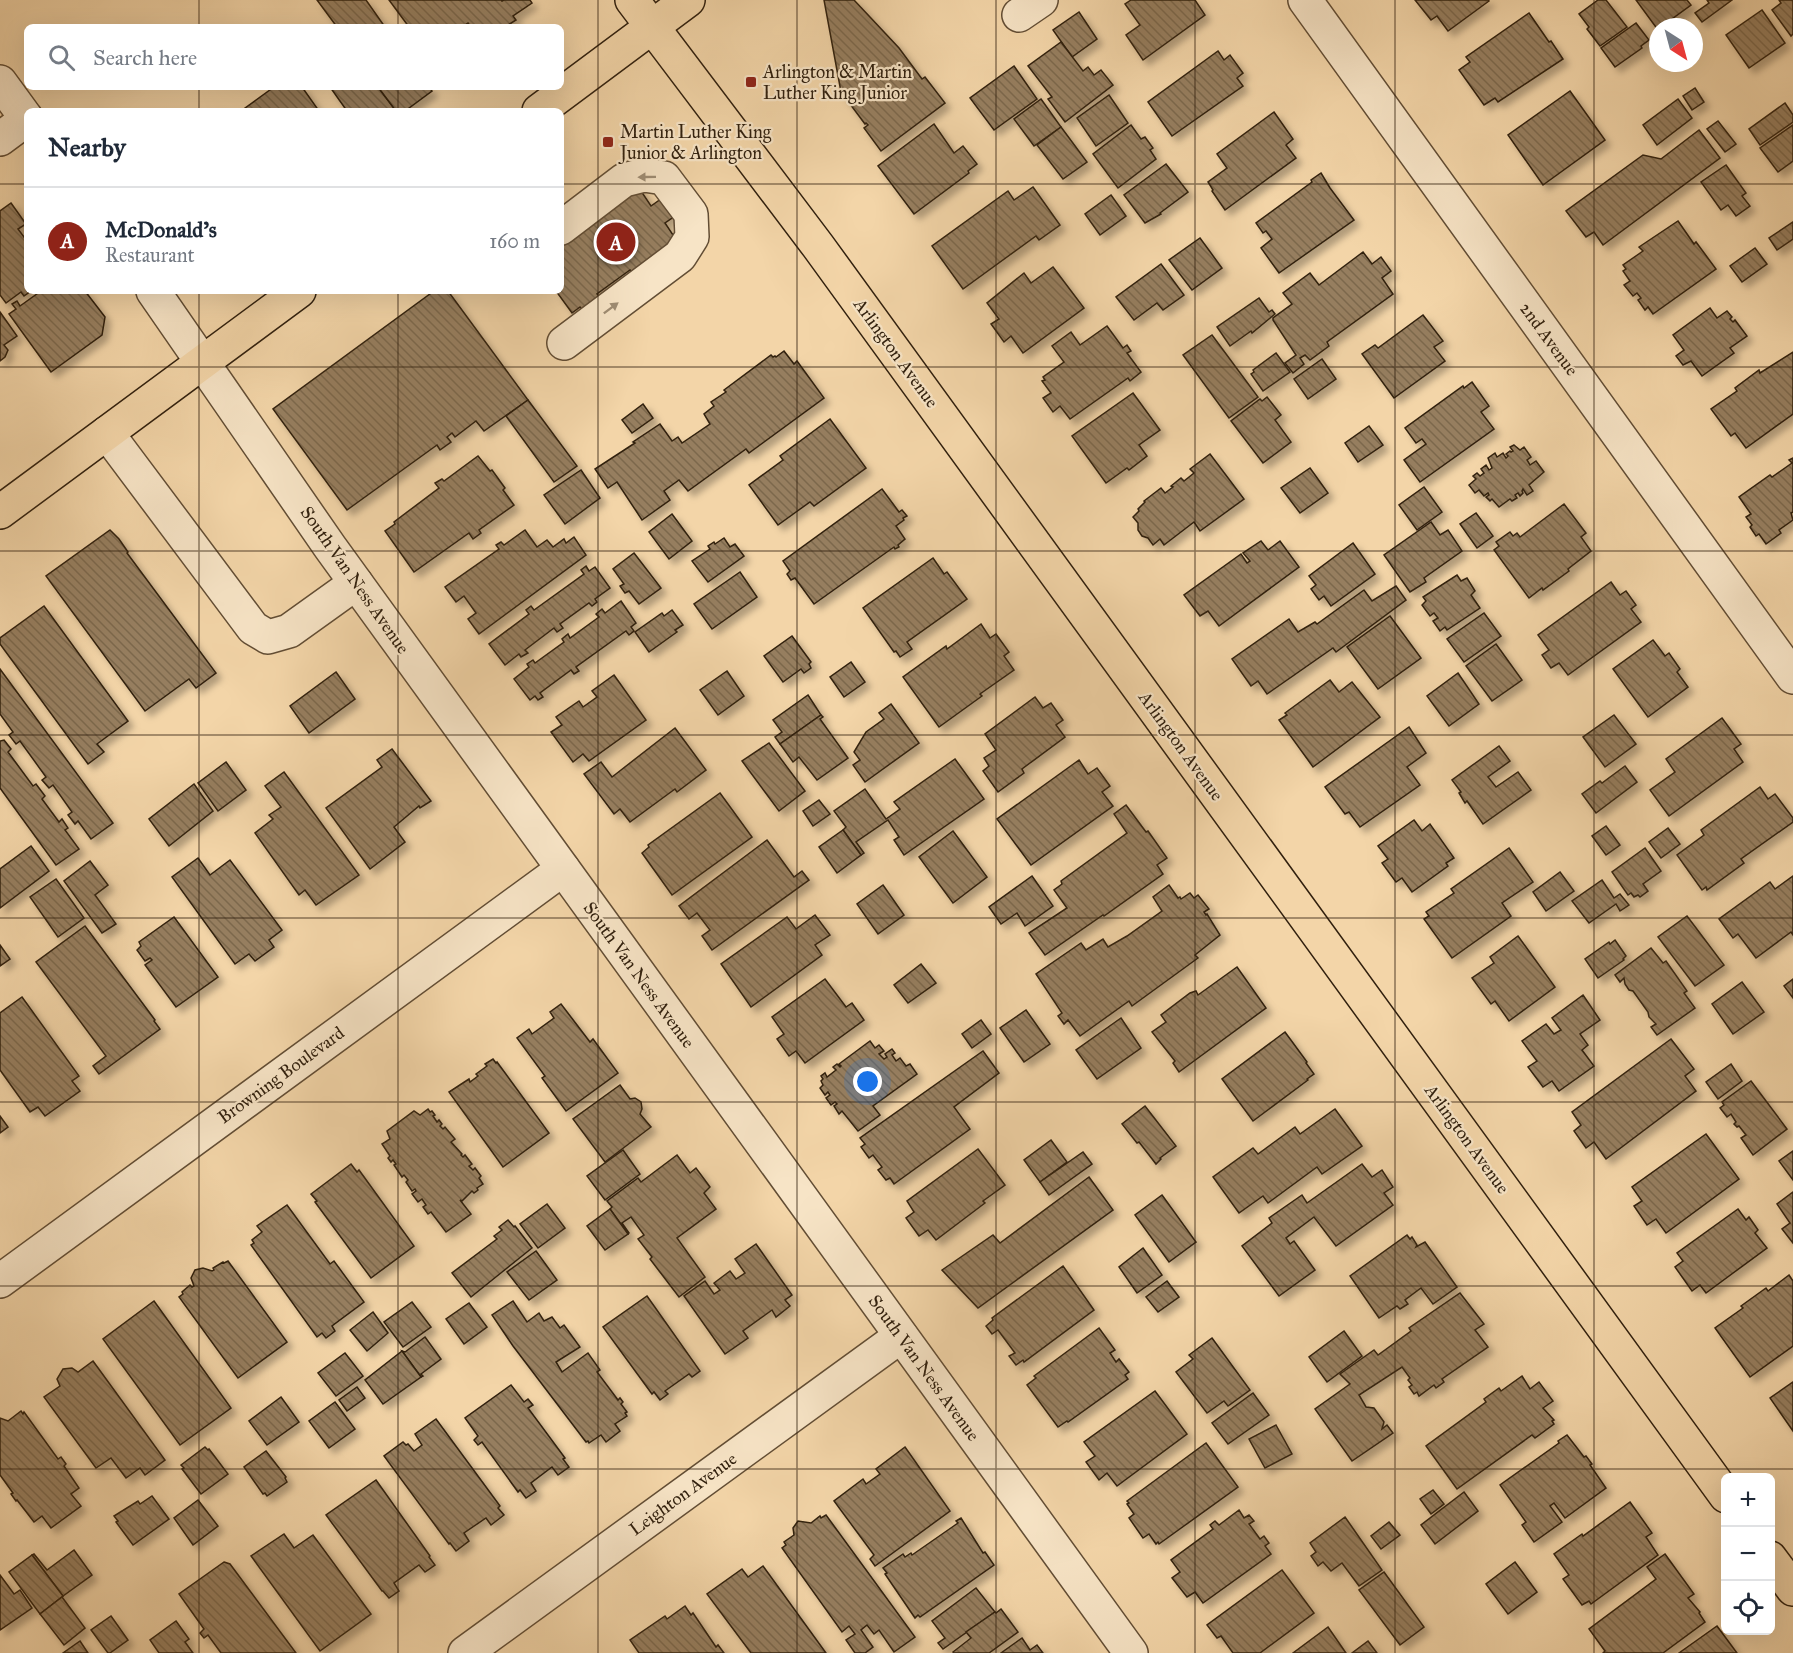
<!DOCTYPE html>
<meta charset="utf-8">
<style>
body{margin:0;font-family:"IM FELL Great Primer",serif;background:#f2f2f3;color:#1f2937}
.controls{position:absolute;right:18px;bottom:18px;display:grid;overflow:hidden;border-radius:9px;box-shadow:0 6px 24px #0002}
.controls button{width:54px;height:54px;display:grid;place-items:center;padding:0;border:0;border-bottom:2px solid #e0e1e3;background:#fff;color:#1f2937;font:30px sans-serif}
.compass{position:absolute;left:1649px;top:18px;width:54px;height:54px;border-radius:50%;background:#fff;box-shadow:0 6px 24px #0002;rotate:144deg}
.you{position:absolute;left:868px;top:1082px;width:21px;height:21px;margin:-15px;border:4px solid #fff;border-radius:50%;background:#1a73e8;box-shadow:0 0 0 9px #1a73e833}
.badge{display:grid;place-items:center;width:39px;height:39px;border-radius:50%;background:#8f2418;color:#fff;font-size:20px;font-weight:700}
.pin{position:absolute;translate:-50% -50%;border:3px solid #fff;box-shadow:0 2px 6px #0006}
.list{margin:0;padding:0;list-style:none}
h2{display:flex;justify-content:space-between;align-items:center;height:78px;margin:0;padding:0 24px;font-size:26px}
h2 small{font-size:20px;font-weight:400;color:#747a83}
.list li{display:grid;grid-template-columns:39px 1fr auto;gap:18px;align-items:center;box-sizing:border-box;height:108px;padding:0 24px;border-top:2px solid #e0e1e3}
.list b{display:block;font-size:22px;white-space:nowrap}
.list p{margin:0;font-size:20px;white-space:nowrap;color:#747a83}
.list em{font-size:20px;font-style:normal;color:#747a83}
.icon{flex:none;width:33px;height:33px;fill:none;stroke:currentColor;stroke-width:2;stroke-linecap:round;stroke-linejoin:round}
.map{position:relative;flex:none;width:1793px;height:1653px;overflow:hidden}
.search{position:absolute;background:#fff;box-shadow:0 6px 24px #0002;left:24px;top:24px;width:540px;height:66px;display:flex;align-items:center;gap:15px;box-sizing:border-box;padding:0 21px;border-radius:9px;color:#747a83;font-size:22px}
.panel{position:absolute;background:#fff;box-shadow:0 6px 24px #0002;left:24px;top:108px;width:540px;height:186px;border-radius:9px}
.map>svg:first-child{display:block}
</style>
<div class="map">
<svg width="1793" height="1653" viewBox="0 0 1793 1653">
<defs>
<pattern id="building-back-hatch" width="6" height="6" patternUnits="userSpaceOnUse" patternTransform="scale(1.5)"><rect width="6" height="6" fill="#967e5e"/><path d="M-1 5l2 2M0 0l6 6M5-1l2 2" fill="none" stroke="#7b674c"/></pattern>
<filter id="shadow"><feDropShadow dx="5.5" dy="5.5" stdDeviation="3" flood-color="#0004"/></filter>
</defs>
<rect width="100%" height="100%" fill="#f3d5a8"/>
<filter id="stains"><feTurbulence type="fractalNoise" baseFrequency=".00333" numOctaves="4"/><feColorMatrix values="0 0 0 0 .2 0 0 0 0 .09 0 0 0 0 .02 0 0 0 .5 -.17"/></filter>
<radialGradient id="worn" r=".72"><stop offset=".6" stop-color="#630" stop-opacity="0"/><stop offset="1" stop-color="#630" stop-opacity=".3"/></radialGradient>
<!-- building -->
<g fill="url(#building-back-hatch)" stroke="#31200e" stroke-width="1.5" filter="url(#shadow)">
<path d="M317 0H366L385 27H337Z"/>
<path d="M389 0H501L502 1 504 0H530L532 3 513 16 516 20 505 27H471L468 23 462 27H409Z"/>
<path d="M824 0H854L899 48 922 79 925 77 945 103 881 151 864 128 868 125 866 123 865 124 841 92Z"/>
<path d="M1131 0H1195L1205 15 1143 60 1126 35 1140 25 1125 4Z"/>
<path d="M1415 0H1488L1489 1 1448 31 1437 16 1431 20Z"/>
<path d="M1598 0H1606L1627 27 1600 46 1587 29 1589 27 1579 14Z"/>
<path d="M1636 0H1687L1691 5 1672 19 1677 27H1658V30Z"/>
<path d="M1707 0H1732L1702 22 1695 13 1709 3Z"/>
<path d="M1779 0H1793V34L1791 36 1772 10 1781 3Z"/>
<path d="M1762 10 1785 43 1749 68 1726 35Z"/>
<path d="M1079 12 1097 39 1072 57 1053 30Z"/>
<path d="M1529 13 1549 42 1551 41 1563 59 1498 102 1495 98 1484 105 1459 70 1470 62 1466 57Z"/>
<path d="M1636 23 1649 40 1641 46 1642 48 1615 67 1601 48Z"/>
<path d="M1061 42 1083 71 1088 67 1094 75 1101 70 1113 85 1065 122 1048 99 1052 97 1028 66Z"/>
<path d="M1218 51 1224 60 1230 55 1243 73 1237 78 1243 86 1172 136 1148 102Z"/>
<path d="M1014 66 1037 99 994 130 970 98Z"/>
<path d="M274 87H302L319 111H241Z"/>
<path d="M330 87H378L396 111H347Z"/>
<path d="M378 87H429L432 91 405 111H396Z"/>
<path d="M1695 88 1704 102 1692 110 1683 96Z"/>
<path d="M1570 91 1605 140 1543 185 1508 135Z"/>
<path d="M1109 95 1128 123 1096 146 1077 118Z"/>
<path d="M1041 99 1061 127 1034 146 1014 119Z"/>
<path d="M1678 99 1692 118 1657 145 1643 125Z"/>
<path d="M1785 103 1793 115V122L1760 145 1749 129Z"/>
<path d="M1274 112 1293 139 1286 145 1296 158 1225 210 1212 191 1213 190 1208 182 1227 168 1217 154Z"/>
<path d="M1718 121 1736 144 1725 152 1707 129Z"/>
<path d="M934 124 954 153 963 146 977 164 968 171 969 173 914 214 878 166Z"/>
<path d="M1131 125 1141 139 1145 137 1153 148 1150 150 1156 159 1118 188 1093 154Z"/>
<path d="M1793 125V161L1778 172 1760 148Z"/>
<path d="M1061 127 1087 162 1063 179 1037 145Z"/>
<path d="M1699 130 1720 158 1603 245 1594 232 1586 237 1566 211 1643 155 1661 159Z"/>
<path d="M1166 164 1188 192 1160 213 1161 214 1145 223 1124 195Z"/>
<path d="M1726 165 1746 193 1742 196 1750 206 1736 216 1728 205 1721 210 1701 182Z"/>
<path d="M1321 173 1330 188 1354 220 1279 273 1261 248 1272 239 1266 231 1263 233 1256 223 1312 182 1311 180Z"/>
<path d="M635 182 651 206 665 196 678 214 665 223 677 241 632 273 630 270 597 294 603 301 585 314 580 307 572 313 556 291H561V240Z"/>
<path d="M1033 187 1060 225 1039 240 1036 236 963 289 932 246 1008 191 1014 200Z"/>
<path d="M1111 195 1126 216 1100 235 1085 214Z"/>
<path d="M11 203 26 224 18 229 27 241V291H31L24 296 21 292 6 303 0 295V211Z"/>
<path d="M1678 221 1694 244 1696 242 1716 269 1653 314 1648 307 1645 310 1638 300 1641 298 1637 293 1633 296 1624 285 1630 281 1623 271 1626 269 1623 265 1643 251 1639 247Z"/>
<path d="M1793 222V239L1777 250 1769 238Z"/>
<path d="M1200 238 1222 268 1192 290 1169 260Z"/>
<path d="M1755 248 1767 264 1742 282 1730 266Z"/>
<path d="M1363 252 1372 264 1381 257 1391 271 1382 278 1393 294 1327 342 1329 346 1310 360 1305 355 1300 358 1304 364 1293 373 1285 363 1296 355 1273 320V318L1292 304 1283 293 1310 273 1319 285Z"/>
<path d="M1161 264 1184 295 1163 310 1157 303 1134 320 1116 297Z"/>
<path d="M1053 267 1084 308 1023 353 1011 336 1004 342 991 324 999 319 987 303 1024 273 1031 283Z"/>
<path d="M41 291H85L105 317 102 335 51 372 9 314 16 309 12 304 17 301 20 306Z"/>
<path d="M434 291H448L528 400 484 431 476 421 455 437 452 433 447 437 451 442 440 450 437 445 347 510 273 409Z"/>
<path d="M1259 298 1269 312 1272 310 1275 314 1252 333 1251 331 1230 346 1217 327Z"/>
<path d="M1710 308 1717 318 1727 311 1732 317 1730 319 1733 322 1735 320 1747 336 1730 348 1734 353 1702 376 1691 361 1683 365 1676 356 1684 350 1673 335Z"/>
<path d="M0 312 17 336 4 345 8 350 5 357 0 361Z"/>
<path d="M1423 315 1443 341 1434 347 1445 361 1394 398 1362 354 1375 345 1378 348Z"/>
<path d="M1107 326 1123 348 1127 345 1131 351 1127 353 1141 372 1130 381 1128 378 1070 419 1060 406 1053 412 1043 398 1051 393 1042 381 1045 380 1043 377 1064 362 1052 346 1071 332 1080 345Z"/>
<path d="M1212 335 1258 397 1229 418 1183 355Z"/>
<path d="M784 351 794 364 797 361 824 398 749 453 746 449 688 491 679 480 664 491 670 500 642 520 617 482 608 488 595 469 635 443 633 442 660 424 672 441 678 437 682 443 710 424 704 414 714 406 711 402 726 392 724 390 771 355 773 357 775 356 776 357Z"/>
<path d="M1793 352V414L1746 448 1735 433 1731 436 1711 409 1737 391 1735 388 1759 370 1760 373Z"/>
<path d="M1276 353 1290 372 1263 391 1251 374 1254 372 1253 370Z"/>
<path d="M1322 359 1336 379 1308 399 1294 379Z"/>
<path d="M1472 382 1489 406 1481 412 1494 429 1420 482 1404 460 1426 444 1422 439 1416 443 1405 428 1463 386 1464 388Z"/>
<path d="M1133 393 1160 430 1139 445 1147 456 1129 470 1127 468 1106 483 1072 436Z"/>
<path d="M1267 397 1281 415 1275 420 1291 442 1263 463 1231 421 1260 399 1262 401Z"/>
<path d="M528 400 577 466 554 482 506 416Z"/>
<path d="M643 404 653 418 632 433 622 420Z"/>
<path d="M830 419 866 468 814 506 810 502 778 525 749 485 783 460 780 456Z"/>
<path d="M1369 426 1383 445 1358 462 1345 443Z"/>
<path d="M1514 445 1520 450 1524 447 1531 457 1527 460 1530 465 1536 461 1544 472 1529 485 1533 491 1527 495 1523 489 1522 491 1523 493 1520 496 1518 493 1515 495 1517 498 1512 501 1510 499 1499 507 1492 499 1490 501 1486 497 1489 495 1488 493 1484 496 1479 490 1475 493 1469 485 1476 479 1473 476 1477 473 1480 476 1484 473 1481 469 1486 465 1489 470 1492 468 1488 458 1495 453 1497 457 1503 453 1506 458 1508 456 1506 454 1510 451 1511 452 1513 451 1510 447Z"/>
<path d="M1210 454 1244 499 1200 531 1194 522 1164 545 1160 539 1153 545 1148 538 1142 536 1138 530V523L1133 517 1139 511 1138 509 1145 502 1144 501 1161 488 1165 493 1173 487 1171 486 1181 478 1184 481 1194 473 1190 469Z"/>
<path d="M478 456 490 471 492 470 505 488 503 490 514 505 479 530 481 533 473 539 469 533 414 572 385 531 395 524 394 522 439 488 435 483 442 479 444 481Z"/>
<path d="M1793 458V512L1791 513 1793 520 1779 530 1781 533 1766 544 1759 534 1756 536 1750 527 1752 525 1746 517 1751 514 1739 497 1770 475 1772 477 1792 463 1789 460Z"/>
<path d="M1310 468 1328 493 1300 513 1281 488Z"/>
<path d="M581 470 600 498 565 524 544 495Z"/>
<path d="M1424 487 1442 512 1417 530 1399 505Z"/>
<path d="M882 489 899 512 902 510 907 516 903 518 904 520 896 526 905 539 898 545 899 547 895 549 894 547 814 604 795 578 791 580 787 574 790 571 783 561Z"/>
<path d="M1564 504 1586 533 1581 537 1591 551 1568 569 1569 571 1543 590 1542 588 1529 598 1494 550 1499 546 1496 542 1510 532 1513 536 1517 533 1520 537Z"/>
<path d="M1476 513 1493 536 1477 548 1460 524Z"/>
<path d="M672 514 692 541 669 559 649 532Z"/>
<path d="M1431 522 1440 535 1448 530 1462 551 1424 578 1426 582 1410 592 1384 555Z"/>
<path d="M110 530 119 539 128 552 127 553 216 673 196 688 189 679 145 711 46 576Z"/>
<path d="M525 530 537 547 547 540 553 547 564 539 566 543 574 537 586 555 479 634 468 619 476 613 464 596 456 602 445 587 499 549 496 545 501 542 504 545Z"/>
<path d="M724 538 730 547 735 544 744 556 708 582 692 561 710 549 708 546 714 542 715 544Z"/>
<path d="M1261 541 1268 550 1280 541 1299 567 1219 626 1208 611 1200 616 1184 595 1241 554 1247 563 1250 561 1243 553Z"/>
<path d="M1353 543 1375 574 1331 606 1324 596 1319 600 1311 589 1316 585 1309 576Z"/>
<path d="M634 553 661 588 639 604 629 591 625 593 620 586 624 584 613 569Z"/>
<path d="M933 558 944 574 947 572 967 599 907 642 912 649 900 657 896 651 894 652 863 608Z"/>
<path d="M586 566 589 571 595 567 610 588 595 599 597 602 592 606 589 603 560 624 563 628 557 632 554 628 525 650 528 653 521 657 519 654 505 665 489 644 529 614 526 610 531 606 534 610 584 574 581 570Z"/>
<path d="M740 572 757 597 712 629 694 604Z"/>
<path d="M1457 575 1461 581 1467 578 1475 591 1471 595 1480 608 1447 630 1445 627 1440 631 1433 621 1438 618 1434 613 1430 616 1422 605 1426 601 1423 597Z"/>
<path d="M1611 582 1620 595 1626 591 1636 605 1631 609 1641 622 1568 675 1559 663 1551 668 1542 655 1549 650 1538 635Z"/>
<path d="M1396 586 1406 600 1336 652 1333 648 1267 694 1258 681 1251 686 1232 659 1289 619 1298 632 1315 622 1317 624 1364 590 1372 601Z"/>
<path d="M621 601 636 623 631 627 634 631 629 635 626 631 576 667 579 671 574 674 571 670 540 693 543 697 538 700 535 696 530 700 514 679 529 667 527 664 533 660 535 663 564 642 562 639 568 634 570 638 599 617 596 614 602 609 605 613Z"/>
<path d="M44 606 128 721 97 744 104 752 88 764 0 644V638Z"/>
<path d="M672 610 683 625 675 630 677 632 649 652 635 632 662 613 664 616Z"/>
<path d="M1484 613 1501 636 1464 662 1447 639Z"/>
<path d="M1390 616 1421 658 1378 689 1347 647Z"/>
<path d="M981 624 990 638 996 634 1009 652 1004 656 1014 670 980 694 982 696 939 727 903 677 946 646 947 649Z"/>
<path d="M792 636 811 662 809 664 811 668 804 673 801 669 783 682 764 656Z"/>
<path d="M1653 640 1665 656 1669 653 1680 669 1677 672 1688 687 1648 717 1613 669Z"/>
<path d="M1496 644 1522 680 1492 701 1466 666Z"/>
<path d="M851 662 865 682 844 697 830 677Z"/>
<path d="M0 669 113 823 91 839 78 821 75 824 68 815 72 812 53 785 49 788 42 780 46 777 20 741 16 744 9 735 13 732 0 714Z"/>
<path d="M727 671 744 696 718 715 700 690Z"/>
<path d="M336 672 355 699 309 733 290 706Z"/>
<path d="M1458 673 1479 704 1449 726 1427 696Z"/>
<path d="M614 675 646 720 589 761 583 754 573 762 551 732 562 725 556 717 579 701 583 707 597 697 592 691Z"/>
<path d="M1330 680 1339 692 1352 682 1380 717 1313 767 1279 720 1287 715 1285 713Z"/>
<path d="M808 695 821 715 780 744 775 737 782 732 773 720Z"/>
<path d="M1035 697 1043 708 1051 703 1063 720 1056 725 1065 737 1022 769 1024 773 998 792 983 771 989 766 984 758 996 750 985 734Z"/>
<path d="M891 704 919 743 865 782 853 765 860 760 854 752 866 732 884 719 879 713Z"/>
<path d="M821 715 823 717 820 719 848 758 817 780 799 757 793 762 780 744Z"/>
<path d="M1614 715 1636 744 1605 767 1583 737Z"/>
<path d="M1722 718 1741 744 1734 749 1743 762 1669 816 1650 790 1675 772 1666 759Z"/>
<path d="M1409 727 1426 753 1407 767 1420 785 1360 827 1349 812 1345 814 1325 787Z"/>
<path d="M675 728 706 770 677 792 675 789 630 822 620 809 614 814 584 774 601 762 612 777Z"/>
<path d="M4 740 11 749 8 752 33 786 36 784 45 796 42 799 59 822 62 819 68 828 65 830 79 849 56 865 0 788V741Z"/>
<path d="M769 743 805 791 779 811 742 761Z"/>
<path d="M1499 746 1510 761 1488 777 1496 787 1518 772 1531 790 1483 824 1467 801 1465 803 1459 793 1461 792 1452 780Z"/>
<path d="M392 749 431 801 420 808 419 806 394 827 405 842 370 869 326 808 382 767 377 760Z"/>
<path d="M955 759 984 799 904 855 894 840 899 837 888 820 856 842 864 853 861 855 843 830 846 827 834 811 865 789 886 819 900 809 894 802Z"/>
<path d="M1079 760 1088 774 1097 768 1110 786 1102 792 1113 806 1031 865 997 819Z"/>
<path d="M226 762 246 790 218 811 198 783Z"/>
<path d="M1625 766 1637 782 1596 813 1582 794 1600 781 1602 783Z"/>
<path d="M284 772 359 875 316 905 305 890 299 895 255 833 273 819 269 815 281 807 265 786Z"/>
<path d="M194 784 213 811 169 846 149 819Z"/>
<path d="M1760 787 1768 799 1775 794 1793 818V822L1741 859 1744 863 1707 890 1706 887 1702 890 1677 855 1704 835 1701 830Z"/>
<path d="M720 793 752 837 672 895 642 853 649 847 648 845Z"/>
<path d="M819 800 830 814 813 826 803 811Z"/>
<path d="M1126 805 1146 832 1148 831 1167 858 1157 865 1163 874 1104 916 1103 915 1045 955 1029 933 1067 908 1054 890 1062 884 1061 881 1127 833 1114 814Z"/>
<path d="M1414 820 1422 831 1430 824 1454 858 1446 863 1448 866 1412 892 1402 878 1396 882 1382 863 1388 859 1378 846Z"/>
<path d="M1606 826 1620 845 1606 855 1592 836Z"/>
<path d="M1668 828 1680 844 1661 858 1649 842Z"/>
<path d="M843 830 861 855 837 873 819 847Z"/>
<path d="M953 831 987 877 953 903 919 857Z"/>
<path d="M767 840 794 877 802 871 809 880 712 950 702 936 710 930 697 913 689 919 679 906Z"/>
<path d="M31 846 49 871 0 908V869Z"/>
<path d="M1509 848 1533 882 1502 903 1511 916 1452 958 1424 919 1429 916 1426 912 1454 893 1451 889Z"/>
<path d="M1645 848 1661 871 1643 884 1648 891 1640 897 1638 895 1634 897 1631 893 1628 895 1612 872Z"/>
<path d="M198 858 210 875 230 860 282 930 269 940 274 947 255 961 249 954 235 964 172 877Z"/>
<path d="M90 861 108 885 95 895 116 924 102 933 64 881Z"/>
<path d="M1560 872 1574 891 1546 911 1533 892Z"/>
<path d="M1032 876 1053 906 1025 926 1017 913 1001 924 989 907Z"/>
<path d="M1793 876V935L1791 932 1756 958 1738 934 1733 938 1719 919 1770 882 1775 889Z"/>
<path d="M56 879 84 918 58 937 30 897Z"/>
<path d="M1602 880 1614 898 1620 894 1629 905 1620 911 1616 904 1589 923 1572 901Z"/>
<path d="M883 885 904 915 878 934 857 904Z"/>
<path d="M1169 885 1178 898 1180 897 1181 899 1190 893 1194 898 1198 895 1209 909 1204 912 1206 915 1207 914 1220 935 1195 955 1198 958 1132 1006 1129 1001 1080 1036 1068 1020 1064 1024 1058 1016 1062 1013 1036 974 1081 943 1086 950 1103 939 1108 947 1127 936 1162 911 1153 897Z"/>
<path d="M815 915 830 935 815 945 822 955 751 1007 721 964 787 917 796 929Z"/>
<path d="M1687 916 1724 965 1695 986 1658 937Z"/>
<path d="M174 917 218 977 176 1007 145 965 152 960 150 958 145 961 137 950 141 946 139 942Z"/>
<path d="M85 926 155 1020 154 1021 160 1029 99 1074 93 1066 106 1056 36 962Z"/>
<path d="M1518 936 1555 987 1509 1021 1495 1001 1491 1004 1472 978 1494 963 1490 957Z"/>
<path d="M1615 940 1626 956 1623 959 1624 960 1598 978 1585 959 1609 942 1610 944Z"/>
<path d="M0 945 10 959 0 966Z"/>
<path d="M1651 948 1663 963 1666 961 1687 991 1684 993 1695 1008 1657 1035 1651 1027 1656 1024 1649 1017 1648 1012 1633 991 1629 990 1625 984 1624 978 1620 982 1615 975Z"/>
<path d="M921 964 936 983 908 1003 894 985Z"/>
<path d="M1237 967 1266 1008 1179 1072 1173 1063 1175 1061 1152 1032 1166 1022 1161 1015 1190 993 1196 991 1198 995Z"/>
<path d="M825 979 846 1007 852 1003 864 1020 805 1063 796 1051 789 1056 777 1039 784 1034 772 1017Z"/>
<path d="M1793 979V998L1784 986Z"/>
<path d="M1742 982 1764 1012 1733 1034 1712 1004Z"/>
<path d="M1583 995 1600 1020 1580 1034 1588 1045 1582 1050 1594 1066 1559 1091 1552 1081 1543 1087 1528 1067 1537 1061 1522 1041 1546 1024 1554 1034 1561 1030 1552 1018Z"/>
<path d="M22 997 79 1076 72 1081 80 1091 45 1116 38 1107 30 1112 0 1070V1013Z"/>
<path d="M561 1004 590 1042 593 1039 618 1073 566 1111 542 1078 545 1076 517 1038 529 1029 532 1034 554 1018 550 1012Z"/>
<path d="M1026 1010 1050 1044 1024 1062 1000 1028Z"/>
<path d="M1121 1018 1141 1048 1097 1079 1076 1050Z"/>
<path d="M981 1020 991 1034 972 1048 962 1034Z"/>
<path d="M1285 1032 1307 1062 1306 1063 1314 1074 1307 1079 1308 1080 1253 1121 1222 1079Z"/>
<path d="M1671 1039 1694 1069 1685 1076 1696 1091 1606 1159 1594 1142 1586 1148 1574 1131 1581 1125 1572 1112Z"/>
<path d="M870 1041 875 1048 879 1045 884 1051 879 1054 884 1059 887 1057 885 1054 892 1049 895 1053 892 1055 896 1061 900 1058 906 1066 910 1064 917 1074 873 1106 880 1115 858 1131 842 1111 839 1114 834 1106 837 1104 835 1102 831 1105 826 1098 830 1095 828 1092 825 1095 820 1088 823 1085 821 1081 823 1079 821 1076 825 1073 827 1077 836 1070 833 1067 837 1064 840 1067 841 1066 839 1064Z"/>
<path d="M983 1051 999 1073 954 1107 970 1129 894 1184 890 1178 886 1180 878 1170 882 1167 873 1155 869 1158 861 1147 865 1144 860 1138Z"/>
<path d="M493 1059 496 1063 497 1062 549 1133 503 1167 449 1092 469 1079 470 1082 478 1076 476 1074 487 1066 485 1064Z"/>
<path d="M1731 1064 1742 1081 1718 1099 1706 1082Z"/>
<path d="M1751 1081 1787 1129 1753 1155 1741 1138 1746 1135 1739 1126 1737 1127 1734 1124 1736 1122 1731 1114 1727 1117 1720 1108 1724 1105 1722 1102Z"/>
<path d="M620 1085 630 1099 635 1098 641 1102 642 1109 640 1114 651 1127 605 1162 573 1119Z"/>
<path d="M1145 1106 1176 1146 1160 1158 1161 1159 1156 1164 1139 1142 1137 1143 1122 1124Z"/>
<path d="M428 1109 430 1112 432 1111 435 1115 433 1116 437 1122 439 1120 442 1124 440 1126 443 1129 445 1127 455 1139 451 1142 462 1154 461 1155 463 1157 465 1155 472 1164 469 1166 473 1170 475 1168 481 1176 479 1178 483 1184 477 1188 478 1190 474 1193 472 1191 462 1201 460 1200 471 1214 446 1232 431 1212 428 1214 423 1207 426 1205 422 1199 418 1202 412 1194 416 1191 415 1189 412 1191 406 1182 408 1180 404 1175 402 1177 394 1165 396 1164 393 1160 391 1162 388 1158 390 1156 382 1144 390 1139 387 1131 414 1111 420 1115Z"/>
<path d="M1335 1109 1362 1146 1322 1174 1317 1167 1268 1203 1263 1196 1239 1213 1213 1177 1253 1148 1258 1154 1295 1127 1300 1134Z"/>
<path d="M0 1116 8 1127 0 1133Z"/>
<path d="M1706 1134 1739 1179 1666 1233 1656 1219 1647 1225 1634 1206 1642 1201 1632 1187Z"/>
<path d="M1051 1140 1067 1162 1040 1182 1024 1160Z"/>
<path d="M978 1149 1005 1185 983 1201 985 1203 936 1240 928 1230 919 1236 906 1218 914 1212 907 1201Z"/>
<path d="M623 1150 640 1174 605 1200 587 1176Z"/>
<path d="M1793 1151V1180L1779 1161Z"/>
<path d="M1083 1152 1092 1164 1049 1195 1040 1182Z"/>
<path d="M677 1155 690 1173 696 1168 710 1187 704 1193 716 1209 677 1238 705 1277 679 1297 650 1259 652 1257 638 1239 644 1235 631 1217 622 1223 629 1233 628 1234 610 1209 612 1207 607 1201 638 1178 641 1182Z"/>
<path d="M351 1164 357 1172 359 1170 414 1246 371 1278 315 1202 317 1201 311 1194Z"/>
<path d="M1362 1164 1372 1177 1382 1170 1393 1187 1384 1193 1393 1205 1336 1246 1314 1217 1286 1238 1290 1244 1294 1241 1315 1270 1279 1296 1242 1246 1272 1223 1269 1218 1302 1195 1307 1203Z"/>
<path d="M1089 1177 1113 1210 978 1308 942 1270 993 1235 1000 1243Z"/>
<path d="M1793 1192V1243L1782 1229 1790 1223 1777 1204Z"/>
<path d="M1162 1195 1196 1242 1169 1262 1135 1215Z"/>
<path d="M547 1204 565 1228 538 1248 520 1224Z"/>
<path d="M287 1205 330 1264 334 1261 364 1302 332 1326 335 1331 326 1338 322 1333 317 1337 251 1245 254 1243 252 1240 262 1232 257 1226Z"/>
<path d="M610 1209 628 1234 605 1250 587 1226Z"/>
<path d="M1738 1209 1746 1220 1749 1217 1758 1230 1755 1233 1767 1248 1706 1293 1700 1285 1692 1291 1675 1267 1683 1261 1677 1253Z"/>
<path d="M508 1220 514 1227 515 1226 532 1248 471 1297 452 1273 497 1239 494 1236 502 1230 499 1227Z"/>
<path d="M1407 1235 1410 1239 1412 1237 1417 1245 1416 1247 1425 1242 1457 1287 1433 1304 1421 1288 1405 1300 1408 1304 1400 1309 1397 1306 1379 1318 1350 1276Z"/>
<path d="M756 1244 792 1295 785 1300 790 1306 776 1317 772 1310 743 1331 748 1338 725 1354 684 1296 705 1281 714 1294 720 1290 714 1283 730 1271 736 1279 745 1273 735 1259Z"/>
<path d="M1143 1248 1162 1275 1137 1293 1119 1267Z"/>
<path d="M536 1251 557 1280 529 1300 507 1272Z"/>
<path d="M228 1261 287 1342 238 1378 179 1297 183 1294 182 1292 190 1285 192 1287 194 1286 191 1278 195 1270 203 1268 212 1271 214 1270 213 1268 223 1262 224 1263Z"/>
<path d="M1063 1266 1094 1310 1024 1362 1023 1360 1016 1365 1009 1356 1015 1353 998 1330 992 1334 986 1326 993 1320 992 1318Z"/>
<path d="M1789 1275 1793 1281V1346L1750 1377 1715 1328 1743 1308 1741 1306 1766 1288 1768 1291Z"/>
<path d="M1167 1281 1179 1297 1158 1312 1146 1297Z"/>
<path d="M1460 1293 1484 1324 1475 1330 1488 1347 1442 1379 1444 1382 1436 1388 1434 1385 1419 1396 1417 1392 1414 1394 1409 1387 1412 1385 1408 1380 1410 1378 1402 1367 1359 1395 1366 1407 1374 1408 1384 1422 1382 1429 1387 1425 1393 1433 1352 1461 1315 1409 1350 1384 1340 1374 1374 1350 1378 1355 1411 1331 1409 1328Z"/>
<path d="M647 1296 700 1371 692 1377 689 1374 665 1391 668 1394 660 1400 654 1392 652 1394 603 1327Z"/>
<path d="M154 1301 231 1408 180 1445 103 1339Z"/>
<path d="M513 1301 527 1322 539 1313 544 1321 552 1317 560 1328 564 1325 580 1347 556 1362 562 1372 588 1353 600 1370 597 1372 618 1400 620 1398 623 1402 621 1404 627 1412 625 1413 627 1416 615 1424 620 1431 606 1442 601 1435 589 1443 588 1441 586 1442 513 1346 492 1315Z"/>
<path d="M412 1302 431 1327 403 1347 384 1322Z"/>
<path d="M469 1303 487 1327 464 1344 446 1319Z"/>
<path d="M373 1312 388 1333 367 1351 350 1330Z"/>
<path d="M1099 1328 1115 1350 1110 1353 1116 1362 1119 1359 1129 1372 1125 1375 1128 1379 1068 1422 1067 1421 1058 1427 1027 1385 1036 1378 1034 1376Z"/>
<path d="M1344 1331 1362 1356 1327 1382 1309 1357Z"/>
<path d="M425 1337 441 1359 421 1374 423 1376 421 1377 402 1351 405 1352Z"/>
<path d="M1212 1338 1250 1390 1228 1406 1224 1401 1207 1413 1176 1372 1193 1359 1189 1355Z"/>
<path d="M402 1351 421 1377 383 1404 365 1380Z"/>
<path d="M345 1353 363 1376 336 1396 318 1373Z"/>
<path d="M93 1361 165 1460 145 1475 140 1468 126 1478 111 1458 96 1468 44 1397 60 1386 57 1379 63 1369 72 1368 78 1372Z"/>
<path d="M1522 1376 1530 1389 1539 1382 1553 1401 1543 1408 1554 1420 1552 1421 1554 1424 1535 1438 1532 1435 1457 1489 1426 1446 1486 1402 1484 1399 1499 1388 1501 1391Z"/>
<path d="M1793 1382V1431L1770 1398Z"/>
<path d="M511 1385 524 1402 528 1399 533 1405 528 1408 565 1458 563 1459 569 1467 558 1475 552 1467 531 1483 536 1491 526 1498 520 1490 518 1492 482 1442 478 1445 474 1440 478 1436 465 1418Z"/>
<path d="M357 1387 365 1398 347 1411 339 1400Z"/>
<path d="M1155 1391 1187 1434 1117 1486 1107 1473 1099 1480 1086 1462 1095 1456 1084 1442Z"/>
<path d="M1253 1393 1269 1415 1228 1444 1212 1423Z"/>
<path d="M281 1397 299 1422 267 1445 249 1421Z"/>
<path d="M335 1402 355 1429 329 1448 309 1421Z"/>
<path d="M21 1411 23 1414 24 1412 58 1459 61 1457 66 1464 64 1466 79 1488 71 1494 81 1506 51 1528 42 1516 34 1522 17 1500 16 1501 11 1494 13 1493 0 1475V1418L8 1421Z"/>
<path d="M436 1419 500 1506 498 1508 504 1515 491 1525 486 1518 464 1533 469 1541 456 1551 450 1543 449 1544 384 1456 403 1442 406 1445 408 1444 414 1451 422 1445 415 1434Z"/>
<path d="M1276 1425 1292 1454 1265 1468 1249 1439Z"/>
<path d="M1567 1435 1584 1457 1586 1456 1592 1464 1590 1465 1606 1488 1565 1518 1554 1503 1550 1506 1562 1522 1534 1542 1522 1525 1526 1522 1500 1485 1559 1443 1558 1441Z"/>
<path d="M1206 1443 1238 1487 1159 1544 1158 1542 1156 1544 1149 1534 1143 1538 1129 1518 1134 1514 1127 1504 1129 1503 1127 1501Z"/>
<path d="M205 1447 208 1450 209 1449 228 1474 201 1494 182 1469 184 1468 181 1465Z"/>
<path d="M905 1447 950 1511 875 1566 870 1559 874 1555 834 1501 863 1479 866 1484 880 1474 876 1469Z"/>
<path d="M266 1451 286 1477 285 1478 287 1482 267 1496 265 1493 263 1494 244 1467Z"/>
<path d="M376 1480 430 1556 429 1557 435 1565 425 1572 419 1565 394 1583 399 1591 389 1598 383 1591H382L326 1515Z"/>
<path d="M1433 1490 1444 1504 1431 1514 1420 1499Z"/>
<path d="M1464 1492 1478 1511 1435 1544 1421 1525Z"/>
<path d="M152 1496 169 1519 133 1545 116 1522 118 1521 114 1516 138 1501 140 1504Z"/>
<path d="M198 1500 218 1526 193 1545 174 1518Z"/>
<path d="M1630 1502 1652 1533 1646 1537 1658 1555 1591 1604 1589 1601 1582 1605 1563 1579 1569 1575 1554 1554 1582 1534 1583 1536Z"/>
<path d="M1239 1510 1244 1518 1249 1515 1254 1521 1249 1524 1260 1539 1264 1536 1269 1543 1265 1546 1271 1554 1203 1603 1195 1592 1187 1597 1172 1578 1180 1572 1171 1560 1213 1529 1210 1525 1215 1521 1219 1525Z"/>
<path d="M826 1515 915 1637 894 1652 879 1630 874 1634 867 1625 861 1630 873 1647 865 1653H855L846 1640 855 1634 849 1626 842 1632 782 1548 786 1545 784 1542 794 1535 793 1528 798 1521 811 1523 820 1516 821 1518Z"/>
<path d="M1345 1517 1382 1570 1359 1586 1342 1563 1331 1571 1323 1562 1318 1566 1311 1556 1316 1552 1310 1543Z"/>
<path d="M961 1518 983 1553 985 1552 994 1565 920 1617 918 1615 915 1618 885 1574 887 1573 883 1568 903 1554 905 1557 911 1553 912 1555 958 1523 956 1521Z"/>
<path d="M1389 1522 1400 1535 1381 1549 1371 1536Z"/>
<path d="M284 1534 294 1548 313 1535 371 1614 320 1651 251 1556Z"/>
<path d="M74 1550 92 1575 63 1596 32 1555 34 1554 47 1570Z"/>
<path d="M1665 1554 1694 1594 1688 1598 1700 1612 1699 1613 1705 1622 1663 1653H1603L1605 1651 1589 1629 1656 1579 1647 1567Z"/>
<path d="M32 1555 63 1596 40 1614 9 1572Z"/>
<path d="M224 1562 230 1564 296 1653H221L208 1635 204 1638 200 1633 204 1629 179 1594Z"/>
<path d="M1515 1562 1537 1592 1508 1614 1486 1584Z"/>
<path d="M763 1566 826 1653H751L707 1594 742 1569 748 1577Z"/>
<path d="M1282 1570 1314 1613 1260 1653H1233L1221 1636 1217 1638 1207 1625Z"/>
<path d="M1384 1572 1424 1627 1400 1645 1359 1590Z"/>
<path d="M0 1575 14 1594 20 1590 32 1608 0 1630Z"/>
<path d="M976 1588 995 1612 943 1649 938 1643 945 1638 932 1621Z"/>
<path d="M62 1597 85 1628 64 1645 40 1614Z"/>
<path d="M685 1606 691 1615 693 1613 716 1647 718 1645 724 1653H639L630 1640 665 1616 667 1619Z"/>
<path d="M1001 1609 1018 1632 989 1653H954L953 1652 971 1638 966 1632 995 1612 996 1613Z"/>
<path d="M111 1616 128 1640 110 1653H108L91 1630Z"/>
<path d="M176 1621 189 1639 185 1642 193 1653H159L150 1640Z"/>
<path d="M1717 1626 1737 1653H1679Z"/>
<path d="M1328 1627 1346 1653H1293Z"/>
<path d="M1022 1638 1030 1650 1037 1645 1043 1653H1001Z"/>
<path d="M80 1641 88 1653H63Z"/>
<path d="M1368 1641 1377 1653H1352Z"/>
</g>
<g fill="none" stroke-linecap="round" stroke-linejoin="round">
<!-- minor casing -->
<g stroke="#624d34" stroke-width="36">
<g id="minor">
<path d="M1305 0 1793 677"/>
<path d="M1019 15 1041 0"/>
<path d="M0 82 27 119"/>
<path d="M0 139 27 119"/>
<path d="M561 228 624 180 644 175 664 178 691 214 692 237 680 256 564 343"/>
<path d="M153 291 330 547 1131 1653"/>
<path d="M107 433 253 628 268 637 289 631 356 583"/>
<path d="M0 1281 563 869"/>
<path d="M465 1653 901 1336"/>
</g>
</g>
<!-- major casing -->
<g stroke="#31200e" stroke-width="36">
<g id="major">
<path d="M632 0 818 246 1726 1496"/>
<path d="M539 111 688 0"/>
<path d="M0 512 299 291"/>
<path d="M1770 1558 1793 1589"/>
</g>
</g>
<!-- minor -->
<use href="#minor" stroke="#f7e4c6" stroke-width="33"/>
<!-- major -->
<use href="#major" stroke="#f3d5a8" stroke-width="33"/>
</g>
<!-- one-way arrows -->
<defs><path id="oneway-solid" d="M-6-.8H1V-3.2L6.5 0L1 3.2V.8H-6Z" transform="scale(1.5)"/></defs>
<g fill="#9e8c73">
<use href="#oneway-solid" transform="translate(647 177) rotate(179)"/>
<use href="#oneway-solid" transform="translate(611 308) rotate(-37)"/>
</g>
<!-- grid -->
<path fill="none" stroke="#31200e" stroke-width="1.5" stroke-opacity="0.55" d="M199 0V27M398 0V27M598 0V1653M797 0V1653M996 0V1653M1195 0V1653M1395 0V1653M1594 0V1653M199 87V111M398 87V111M0 184H27M561 184H1793M199 291V1653M398 291V1653M0 367H1793M0 551H1793M0 735H1793M0 918H1793M0 1102H1793M0 1286H1793M0 1469H1793"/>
<!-- markers -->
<g fill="#8f2418" stroke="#f7e4c6" stroke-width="2">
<rect x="745" y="76" width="12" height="12" rx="3"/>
<rect x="602" y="136" width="12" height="12" rx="3"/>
</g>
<g text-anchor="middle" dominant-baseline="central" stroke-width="4.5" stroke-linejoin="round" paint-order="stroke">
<!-- poi labels -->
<g font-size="18" fill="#31200e" stroke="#f7e4c6" text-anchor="start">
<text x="763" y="72">Arlington &amp; Martin<tspan x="763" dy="21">Luther King Junior</tspan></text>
<text x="620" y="132">Martin Luther King<tspan x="620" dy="21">Junior &amp; Arlington</tspan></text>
</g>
<!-- street labels -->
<g font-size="18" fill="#31200e" stroke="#f7e4c6">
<text transform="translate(1549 339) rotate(54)">2nd Avenue</text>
<text transform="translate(896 353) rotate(54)">Arlington Avenue</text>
<text transform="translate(355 580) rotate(55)">South Van Ness Avenue</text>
<text transform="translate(1181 746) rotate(54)">Arlington Avenue</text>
<text transform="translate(639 975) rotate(54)">South Van Ness Avenue</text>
<text transform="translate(281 1075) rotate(-36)">Browning Boulevard</text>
<text transform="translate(1467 1139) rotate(54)">Arlington Avenue</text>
<text transform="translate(924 1368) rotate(54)">South Van Ness Avenue</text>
<text transform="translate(683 1494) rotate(-36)">Leighton Avenue</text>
</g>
</g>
<rect width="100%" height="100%" filter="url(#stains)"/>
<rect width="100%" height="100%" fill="url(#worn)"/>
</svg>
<div class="controls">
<button>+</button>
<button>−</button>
<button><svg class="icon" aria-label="locate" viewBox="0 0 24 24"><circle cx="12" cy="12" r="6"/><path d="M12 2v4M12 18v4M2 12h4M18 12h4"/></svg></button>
</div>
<svg class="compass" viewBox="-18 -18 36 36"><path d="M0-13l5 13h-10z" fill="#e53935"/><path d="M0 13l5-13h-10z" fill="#747a83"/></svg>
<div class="you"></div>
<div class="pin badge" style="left:616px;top:242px">A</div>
<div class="search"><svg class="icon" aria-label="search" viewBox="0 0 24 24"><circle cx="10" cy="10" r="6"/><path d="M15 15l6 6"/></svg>Search here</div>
<section class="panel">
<h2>Nearby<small></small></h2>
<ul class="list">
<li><span class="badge">A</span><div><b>McDonald's</b><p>Restaurant</p></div><em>160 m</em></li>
</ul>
</section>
</div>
